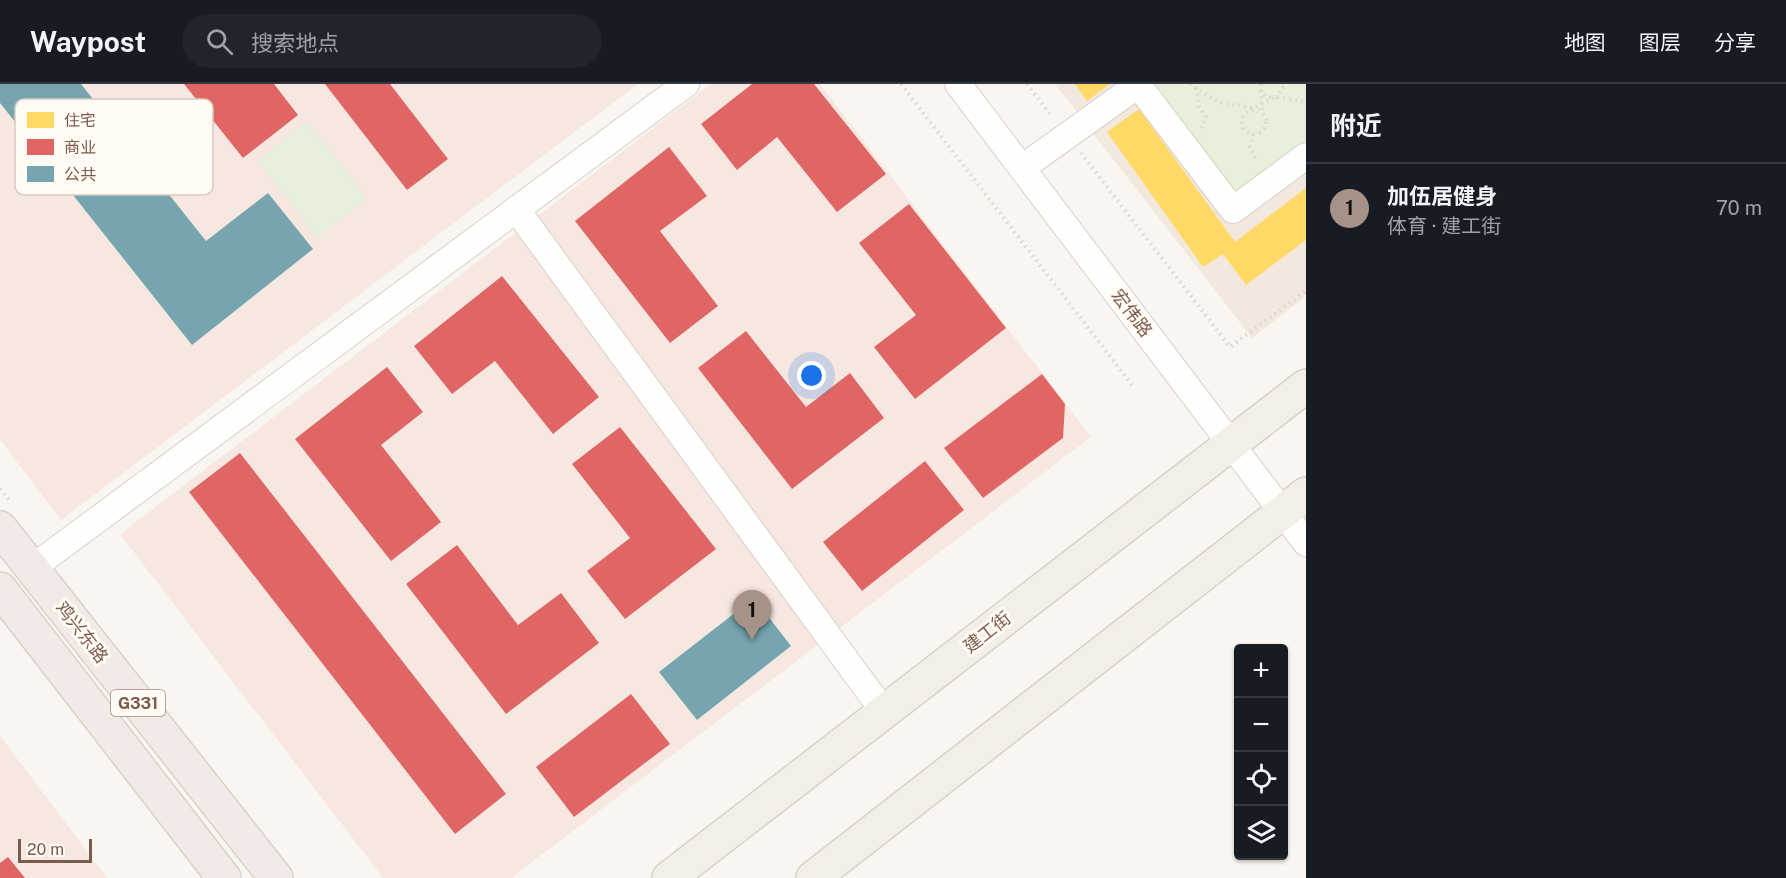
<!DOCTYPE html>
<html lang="zh">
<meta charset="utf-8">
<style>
body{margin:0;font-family:"Public Sans","Noto Sans SC",sans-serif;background:#20242c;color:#f1f3f6}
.controls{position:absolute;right:18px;bottom:18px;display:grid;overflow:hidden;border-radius:6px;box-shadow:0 2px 4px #0004}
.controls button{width:54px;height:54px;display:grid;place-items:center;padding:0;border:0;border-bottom:2px solid #363941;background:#171b24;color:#f1f3f6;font:30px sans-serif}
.scale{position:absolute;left:18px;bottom:15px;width:74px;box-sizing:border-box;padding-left:6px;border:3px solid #7a5c4d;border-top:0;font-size:16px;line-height:21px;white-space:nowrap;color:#7a5c4d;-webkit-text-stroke:4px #fffaf3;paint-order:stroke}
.you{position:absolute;left:812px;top:292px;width:21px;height:21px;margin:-15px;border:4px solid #fff;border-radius:50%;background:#1a73e8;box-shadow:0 0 0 9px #1a73e833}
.badge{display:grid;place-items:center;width:39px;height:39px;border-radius:50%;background:#a69286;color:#111;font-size:20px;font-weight:700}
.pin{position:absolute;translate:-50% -50px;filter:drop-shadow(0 2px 3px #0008)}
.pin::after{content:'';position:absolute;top:32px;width:21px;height:18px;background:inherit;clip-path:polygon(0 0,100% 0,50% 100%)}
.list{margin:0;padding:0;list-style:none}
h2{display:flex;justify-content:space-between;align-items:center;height:78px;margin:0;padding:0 24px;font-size:26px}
h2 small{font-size:20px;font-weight:400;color:#9ea1a6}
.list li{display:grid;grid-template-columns:39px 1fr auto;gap:18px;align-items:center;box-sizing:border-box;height:90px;padding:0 24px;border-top:2px solid #363941}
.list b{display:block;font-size:22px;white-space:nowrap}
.list p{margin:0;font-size:20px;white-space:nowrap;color:#9ea1a6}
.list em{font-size:20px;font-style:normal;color:#9ea1a6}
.icon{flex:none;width:33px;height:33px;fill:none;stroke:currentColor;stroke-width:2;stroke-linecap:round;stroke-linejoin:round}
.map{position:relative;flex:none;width:1306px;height:794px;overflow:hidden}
header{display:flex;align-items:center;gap:36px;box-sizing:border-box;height:84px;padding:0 30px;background:#171b24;border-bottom:2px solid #363941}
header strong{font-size:28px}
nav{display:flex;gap:33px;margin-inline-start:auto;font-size:21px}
.search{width:420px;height:54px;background:#20242c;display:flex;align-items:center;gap:15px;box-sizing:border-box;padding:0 21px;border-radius:33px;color:#9ea1a6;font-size:22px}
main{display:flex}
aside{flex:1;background:#171b24}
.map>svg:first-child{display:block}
</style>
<header>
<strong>Waypost</strong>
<div class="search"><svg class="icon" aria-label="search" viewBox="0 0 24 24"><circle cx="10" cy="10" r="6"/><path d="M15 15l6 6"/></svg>搜索地点</div>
<nav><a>地图</a><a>图层</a><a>分享</a></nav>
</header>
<main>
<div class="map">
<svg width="1306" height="794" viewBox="0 0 1306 794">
<rect width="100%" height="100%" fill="#f9f5f0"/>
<!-- residential -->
<path fill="#f2e8de" d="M1055 0H1306V212L1252 254Z"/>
<!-- commercial -->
<g fill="#f6e8e1">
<path d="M0 0H638L61 436 0 356Z"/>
<path d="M711 0H820L1091 353 511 794H383L120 450Z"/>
<path d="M0 652 107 794H0Z"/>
</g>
<!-- green -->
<g fill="#e7f0db">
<path d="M1141 0H1306V63L1245 109 1226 107Z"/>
<path d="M307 38 367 115 317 153 258 77Z"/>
</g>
<!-- homes -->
<g fill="#ffd966">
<path d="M1075 0H1110L1087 17Z"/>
<path d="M1139 25 1235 158 1306 104V156L1246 201 1223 170 1203 183 1107 48Z"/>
</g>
<!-- shops -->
<g fill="#e06666">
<path d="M184 0H274L298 31 243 74Z"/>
<path d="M325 0H390L448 75 407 106Z"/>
<path d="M752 0H814L886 90 837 128 777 53 737 86 701 40Z"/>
<path d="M669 63 707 112 660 147 718 222 670 259 575 137Z"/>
<path d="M909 120 1006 244 915 315 874 263 916 231 859 159Z"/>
<path d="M502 192 599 313 553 350 495 277 452 310 414 262Z"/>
<path d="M746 247 806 323 850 289 884 334 792 405 698 284Z"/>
<path d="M387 283 423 328 381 361 441 438 391 477 295 355Z"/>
<path d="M1042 290 1065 320 1063 354 983 414 944 364Z"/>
<path d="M620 343 716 465 625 535 587 487 630 454 572 380Z"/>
<path d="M240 369 506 710 455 750 189 408Z"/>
<path d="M925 377 964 426 862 507 823 458Z"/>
<path d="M457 461 518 541 561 509 599 559 506 630 406 500Z"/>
<path d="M631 610 670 660 574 733 536 683Z"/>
<path d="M8 773 25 794H0V779Z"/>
</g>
<!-- public -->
<g fill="#76a5af">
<path d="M0 0H81L206 157 268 109 313 165 192 261 0 19Z"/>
<path d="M754 514 791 562 697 636 659 588Z"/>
</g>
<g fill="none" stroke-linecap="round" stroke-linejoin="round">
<!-- minor casing -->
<g stroke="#d7d1cb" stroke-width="28">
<g id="minor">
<path d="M958 0 1306 459"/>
<path d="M1022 84 1138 1 1233 126 1306 72"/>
<path d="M516 125 884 628"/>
<path d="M32 484 686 0"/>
</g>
</g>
<!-- major casing -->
<g stroke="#dad1cc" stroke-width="36">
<g id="major">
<path d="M669 794 1306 302"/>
<path d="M813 794 1306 410"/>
</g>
</g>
<!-- highway casing -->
<g stroke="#dad1cc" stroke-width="36">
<g id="highway">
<path d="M0 444 276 794"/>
<path d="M0 505 224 794"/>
</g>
</g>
<!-- path -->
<g stroke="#dcd5d0" stroke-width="4" stroke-dasharray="1.5 4.5" stroke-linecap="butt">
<path d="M901 0 1132 301"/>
<path d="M1027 0 1052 33"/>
<path d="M1190 0 1218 18 1253 24 1276 13 1306 18"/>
<path d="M1261 0 1262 28"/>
<path d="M1196 4 1199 23 1206 33 1202 44"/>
<path d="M1260 6 1267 13H1276L1286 0"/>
<circle cx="1254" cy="38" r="12"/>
<path d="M1253 50 1250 63 1257 77"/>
<path d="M1081 69 1230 263 1306 207"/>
<path d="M0 405 9 416"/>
</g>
<!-- minor -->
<use href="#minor" stroke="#fefefd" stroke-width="26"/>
<!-- major -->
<use href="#major" stroke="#f3eee8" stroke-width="33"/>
<!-- highway -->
<use href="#highway" stroke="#f2eae7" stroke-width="33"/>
</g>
<g text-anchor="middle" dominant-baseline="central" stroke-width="6" stroke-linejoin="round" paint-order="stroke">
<!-- shield labels -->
<rect fill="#fffaf3" stroke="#a28b7f" stroke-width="1.5" x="111" y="606" width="54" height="26" rx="4.5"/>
<g font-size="16" font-weight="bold" fill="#7a5c4d">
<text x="138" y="619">G331</text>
</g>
<!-- street labels -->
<g font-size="18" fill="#7a5c4d" stroke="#fffaf3">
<text transform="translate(1132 229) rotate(53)">宏伟路</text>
<text transform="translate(82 548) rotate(52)">鸡兴东路</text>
<text transform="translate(987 548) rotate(-38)">建工街</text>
</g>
</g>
<!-- legend -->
<rect x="15" y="15" width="198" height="96" rx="9" fill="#fffaf3" stroke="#d7cbc1" stroke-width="1.5"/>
<rect x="27" y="28" width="27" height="16" fill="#ffd966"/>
<rect x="27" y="55" width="27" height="16" fill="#e06666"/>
<rect x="27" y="82" width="27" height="16" fill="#76a5af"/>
<g font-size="16" fill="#7a5c4d">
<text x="64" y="42">住宅</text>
<text x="64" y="69">商业</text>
<text x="64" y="96">公共</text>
</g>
</svg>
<div class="controls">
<button>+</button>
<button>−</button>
<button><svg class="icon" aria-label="locate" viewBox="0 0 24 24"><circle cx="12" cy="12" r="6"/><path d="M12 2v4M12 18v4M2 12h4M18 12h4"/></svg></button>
<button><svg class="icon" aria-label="layers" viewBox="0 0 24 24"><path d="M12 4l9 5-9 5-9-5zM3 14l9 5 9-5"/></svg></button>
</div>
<div class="scale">20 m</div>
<div class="you"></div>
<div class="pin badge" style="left:752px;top:556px">1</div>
</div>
<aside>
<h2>附近<small></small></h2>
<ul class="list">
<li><span class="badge">1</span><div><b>加伍居健身</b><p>体育 · 建工街</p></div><em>70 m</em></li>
</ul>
</aside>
</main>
